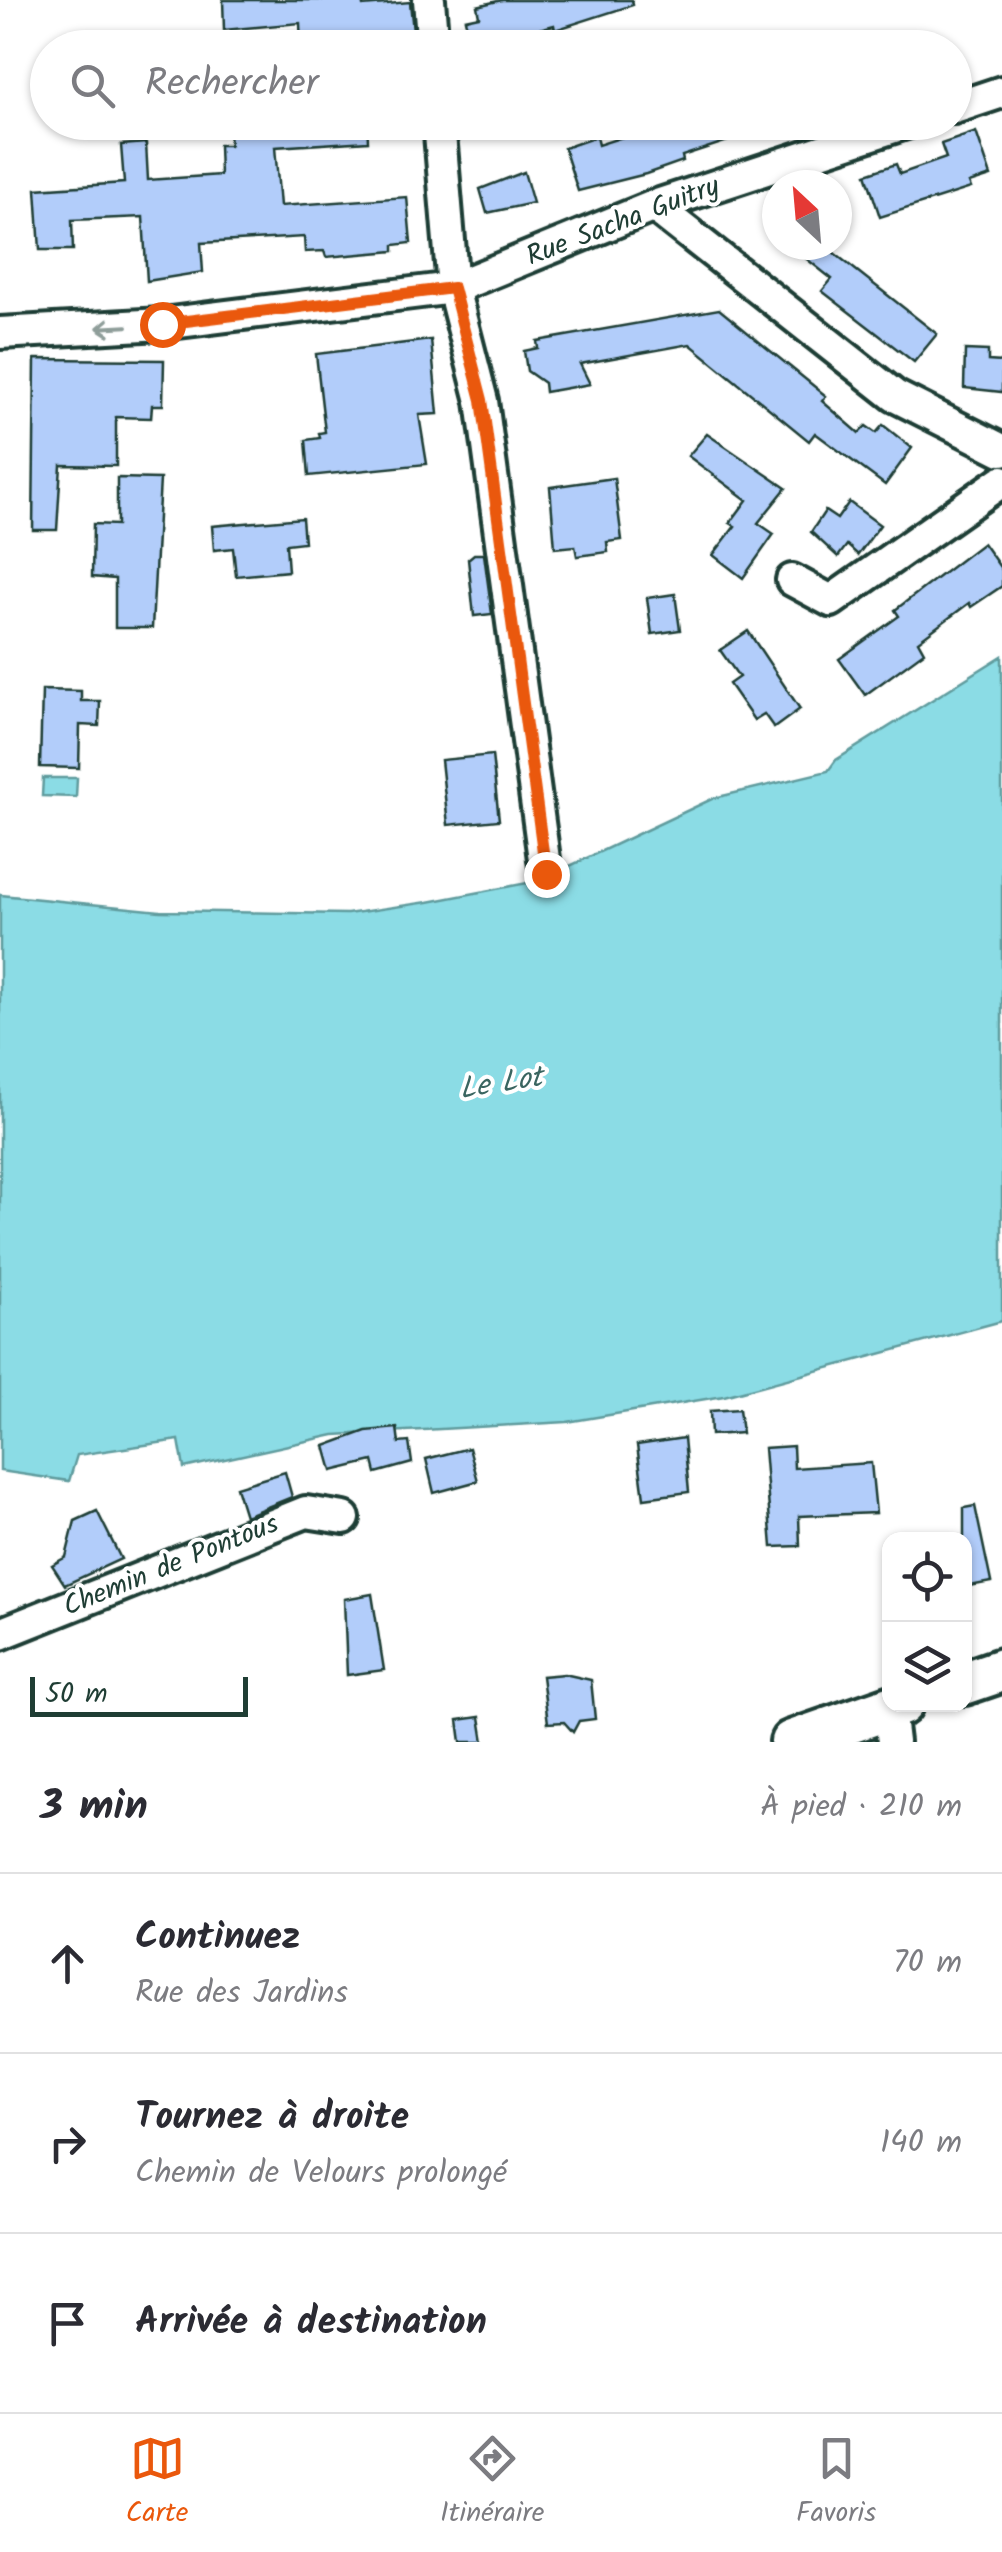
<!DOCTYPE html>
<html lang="fr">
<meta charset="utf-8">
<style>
body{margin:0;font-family:Kalam,sans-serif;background:#f7f7f7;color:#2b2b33}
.controls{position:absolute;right:30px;bottom:30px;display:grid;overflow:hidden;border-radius:20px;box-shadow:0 2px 8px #0004}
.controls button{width:90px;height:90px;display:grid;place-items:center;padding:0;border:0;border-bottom:2px solid #e1e1e2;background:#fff;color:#2b2b33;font:50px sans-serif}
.compass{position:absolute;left:762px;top:170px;width:90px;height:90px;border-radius:50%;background:#fff;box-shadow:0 2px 8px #0004;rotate:334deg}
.scale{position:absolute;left:30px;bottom:25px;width:218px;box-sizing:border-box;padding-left:10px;border:5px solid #1f3d34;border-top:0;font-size:28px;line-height:35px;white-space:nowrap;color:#1f3d34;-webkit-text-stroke:8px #fff;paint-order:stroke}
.stop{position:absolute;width:30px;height:30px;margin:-22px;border:8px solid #ea580c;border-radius:50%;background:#fff}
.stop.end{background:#ea580c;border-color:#fff;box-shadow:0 2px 10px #0008}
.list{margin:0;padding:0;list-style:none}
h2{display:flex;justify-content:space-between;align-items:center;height:130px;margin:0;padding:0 40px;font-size:42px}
h2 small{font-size:32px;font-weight:400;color:#7c7c81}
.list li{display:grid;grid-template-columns:65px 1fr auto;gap:30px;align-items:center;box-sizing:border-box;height:180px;padding:0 40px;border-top:2px solid #e1e1e2}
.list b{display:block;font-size:38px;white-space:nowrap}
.list p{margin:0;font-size:32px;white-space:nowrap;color:#7c7c81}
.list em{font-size:32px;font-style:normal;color:#7c7c81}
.icon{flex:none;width:55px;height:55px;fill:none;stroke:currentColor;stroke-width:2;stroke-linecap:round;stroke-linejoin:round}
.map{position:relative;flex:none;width:1002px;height:1742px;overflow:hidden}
.search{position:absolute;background:#fff;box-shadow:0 2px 8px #0004;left:30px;right:30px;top:30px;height:110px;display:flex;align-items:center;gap:25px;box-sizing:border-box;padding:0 35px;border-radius:55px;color:#7c7c81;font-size:38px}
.sheet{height:670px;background:#fff}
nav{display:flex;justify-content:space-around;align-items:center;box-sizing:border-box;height:140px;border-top:2px solid #e1e1e2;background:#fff;font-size:28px;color:#7c7c81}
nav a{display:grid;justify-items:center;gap:5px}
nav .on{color:#ea580c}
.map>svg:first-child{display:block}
</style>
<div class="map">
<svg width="1002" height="1742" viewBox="0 0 1002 1742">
<rect width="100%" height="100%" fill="#fff"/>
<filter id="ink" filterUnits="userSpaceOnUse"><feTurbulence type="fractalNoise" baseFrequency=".01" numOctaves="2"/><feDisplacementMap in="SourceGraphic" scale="20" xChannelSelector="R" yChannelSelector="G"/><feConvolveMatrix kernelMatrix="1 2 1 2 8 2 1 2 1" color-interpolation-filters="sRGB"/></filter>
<g filter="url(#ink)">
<!-- water -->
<g fill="#8bdce5" stroke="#609c9e" stroke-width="2.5">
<path d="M1002 656V1321L724 1396 567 1422 334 1435 184 1468 179 1440 77 1455 69 1481 0 1471V895L160 911 347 914 428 902 538 881 714 798 828 771 836 760Z"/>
<path d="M43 778H77L76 797 42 796Z"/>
</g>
<!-- building -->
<g fill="#b2cdfa" stroke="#1f3d34" stroke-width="2.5">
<path d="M223 0H362L363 6 410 2 414 40 392 41V48H355L354 41 301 45 300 23 224 30Z"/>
<path d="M502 0H632L633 5 555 30 554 25 493 41 494 48H472L465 19 479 16 477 6Z"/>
<path d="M367 122 368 141 275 147 280 206 407 197 411 243 394 245V251L326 257 324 251 305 252 304 237 201 243 203 272 147 281 143 217 72 220 73 250H40L36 189 124 183 121 145 146 143 148 180 220 175 219 145H230L228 124Z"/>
<path d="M682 122H770V127L682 156 683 161 646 174 578 191 564 148 596 137 598 145 635 133 637 138Z"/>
<path d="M976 132 991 176 969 183 971 188 880 217 866 174 896 164 900 174 946 158 941 144Z"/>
<path d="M524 172 533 203 487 213 480 189Z"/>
<path d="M789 245H824L937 334 914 362 822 291 832 279Z"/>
<path d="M719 309 826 396 822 401 859 433 866 426 876 433 883 425 912 448 885 485 815 433 809 441 690 344 580 364 590 384 545 392 544 383 527 371 524 351 538 348 537 341Z"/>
<path d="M431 340 438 414 419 415 427 464 309 476 306 440 320 438 319 433 325 432 316 354Z"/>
<path d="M965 350 988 351V361L1002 362V392L964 388Z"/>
<path d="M35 359 164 360 163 405H152L151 418 116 417V466L61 465 57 530H33Z"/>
<path d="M707 434 786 488 758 523 774 534 743 578 713 555 735 526 730 523 747 500 688 456Z"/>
<path d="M117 478 160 479 152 628H115V579L92 577 93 524 117 525Z"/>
<path d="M614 478 622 540 607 542 608 552 577 556 575 546 555 548 550 487Z"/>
<path d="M849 502 880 525 858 555 847 545 838 557 811 532 825 511 837 519Z"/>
<path d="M302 518 304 542 286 544 288 571 236 576 233 548 214 550 212 526Z"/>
<path d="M983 543 1002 570V586L971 607 969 603 918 641 924 652 865 695 839 659 899 616 895 610Z"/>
<path d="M474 554H484L492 614 474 616 468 559Z"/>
<path d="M675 594 680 630 652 634 647 598Z"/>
<path d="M748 631 800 709 774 728 764 714 754 720 729 684 739 677 720 650Z"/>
<path d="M42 690 81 691V701H100L99 726 80 725 79 768 40 767Z"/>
<path d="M492 755 499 820 448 825 441 760Z"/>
<path d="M739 1409 742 1433 711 1435 710 1411Z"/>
<path d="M397 1428 399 1443 409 1442 412 1463 376 1473 373 1461 332 1471 325 1446 366 1431Z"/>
<path d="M684 1438 689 1492 644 1498 637 1445Z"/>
<path d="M793 1446 794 1468 871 1463 876 1513 799 1516 800 1546 772 1547 764 1448Z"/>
<path d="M469 1448 478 1481 434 1493 426 1459Z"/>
<path d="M285 1472 292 1497 245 1516 236 1487Z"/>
<path d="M975 1506 991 1582 970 1586 964 1582V1508Z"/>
<path d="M97 1511 121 1559 65 1585 52 1565 66 1557 75 1521Z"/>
<path d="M372 1594 384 1670 347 1675 344 1599Z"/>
<path d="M564 1674 591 1680 595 1719 579 1721 573 1732 564 1722 548 1723 542 1676Z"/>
<path d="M480 1717 484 1742H461L458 1720Z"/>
</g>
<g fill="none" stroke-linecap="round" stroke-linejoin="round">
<!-- street casing -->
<g stroke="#1f3d34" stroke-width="38">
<g id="street">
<path d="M429 0 433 48"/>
<path d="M954 108 1002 92"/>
<path d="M439 122 453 288 482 401 546 874"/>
<path d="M654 206 895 396 1002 450"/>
<path d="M0 333 162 324 453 288 654 206 909 122"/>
<path d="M792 580 831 601 1002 481"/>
<path d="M0 1634 306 1512 344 1518"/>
<path d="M889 1709 893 1742"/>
</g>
</g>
<!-- secondary casing -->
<g stroke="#1f3d34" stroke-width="50">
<g id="secondary">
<path d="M964 1683 1002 1670"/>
<path d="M792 1742 901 1704"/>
</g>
</g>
<!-- street -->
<use href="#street" stroke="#fff" stroke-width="30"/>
<!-- secondary -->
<use href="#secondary" stroke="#fff" stroke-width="42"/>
</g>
<!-- one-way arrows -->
<defs><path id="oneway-shaft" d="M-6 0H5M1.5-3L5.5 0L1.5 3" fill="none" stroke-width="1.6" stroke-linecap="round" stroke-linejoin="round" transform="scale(2.5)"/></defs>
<use stroke="#8f9e9a" href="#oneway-shaft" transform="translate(112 327) rotate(177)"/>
</g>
<g fill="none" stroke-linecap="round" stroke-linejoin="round" filter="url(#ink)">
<!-- route -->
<path stroke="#ea580c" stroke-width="12" d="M162 324 453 288 482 400 546 874"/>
</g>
<g text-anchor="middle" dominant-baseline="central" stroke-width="8" stroke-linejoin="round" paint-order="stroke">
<!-- street labels -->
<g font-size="28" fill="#1f3d34" stroke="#fff">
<text transform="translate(623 222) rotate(-21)">Rue Sacha Guitry</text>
<text transform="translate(171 1566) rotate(-22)">Chemin de Pontous</text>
</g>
<!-- water labels -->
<g font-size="30" font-style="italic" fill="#3a6560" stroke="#fff">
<text transform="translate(501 1084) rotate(-9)">Le Lot</text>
</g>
</g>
</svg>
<div class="controls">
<button><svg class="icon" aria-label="locate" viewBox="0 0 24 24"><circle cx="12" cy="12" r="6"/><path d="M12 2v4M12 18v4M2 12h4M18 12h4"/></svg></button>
<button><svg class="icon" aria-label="layers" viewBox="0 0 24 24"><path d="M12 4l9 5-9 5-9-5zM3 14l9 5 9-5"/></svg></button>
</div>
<svg class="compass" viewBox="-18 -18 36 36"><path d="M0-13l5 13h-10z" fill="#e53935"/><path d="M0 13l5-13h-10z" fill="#7c7c81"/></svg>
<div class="scale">50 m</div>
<div class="stop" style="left:162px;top:324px"></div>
<div class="stop end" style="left:546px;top:874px"></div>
<div class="search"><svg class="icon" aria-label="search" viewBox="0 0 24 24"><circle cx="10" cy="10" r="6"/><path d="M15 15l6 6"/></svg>Rechercher</div>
</div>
<section class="sheet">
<h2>3 min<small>À pied · 210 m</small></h2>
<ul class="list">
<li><svg class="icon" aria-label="ahead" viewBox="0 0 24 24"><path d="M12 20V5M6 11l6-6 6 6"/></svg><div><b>Continuez</b><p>Rue des Jardins</p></div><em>70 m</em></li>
<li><svg class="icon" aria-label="right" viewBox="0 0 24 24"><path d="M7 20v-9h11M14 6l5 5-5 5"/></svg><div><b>Tournez à droite</b><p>Chemin de Velours prolongé</p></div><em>140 m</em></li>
<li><svg class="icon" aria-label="arrive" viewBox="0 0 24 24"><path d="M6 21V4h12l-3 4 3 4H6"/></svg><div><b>Arrivée à destination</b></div></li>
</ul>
</section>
<nav>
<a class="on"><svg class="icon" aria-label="map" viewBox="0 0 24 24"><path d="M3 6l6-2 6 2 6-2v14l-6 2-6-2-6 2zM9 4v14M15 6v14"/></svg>Carte</a>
<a><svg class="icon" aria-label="directions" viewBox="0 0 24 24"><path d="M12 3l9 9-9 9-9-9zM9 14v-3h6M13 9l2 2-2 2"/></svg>Itinéraire</a>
<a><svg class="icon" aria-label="saved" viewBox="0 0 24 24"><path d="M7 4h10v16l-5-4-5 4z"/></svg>Favoris</a>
</nav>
